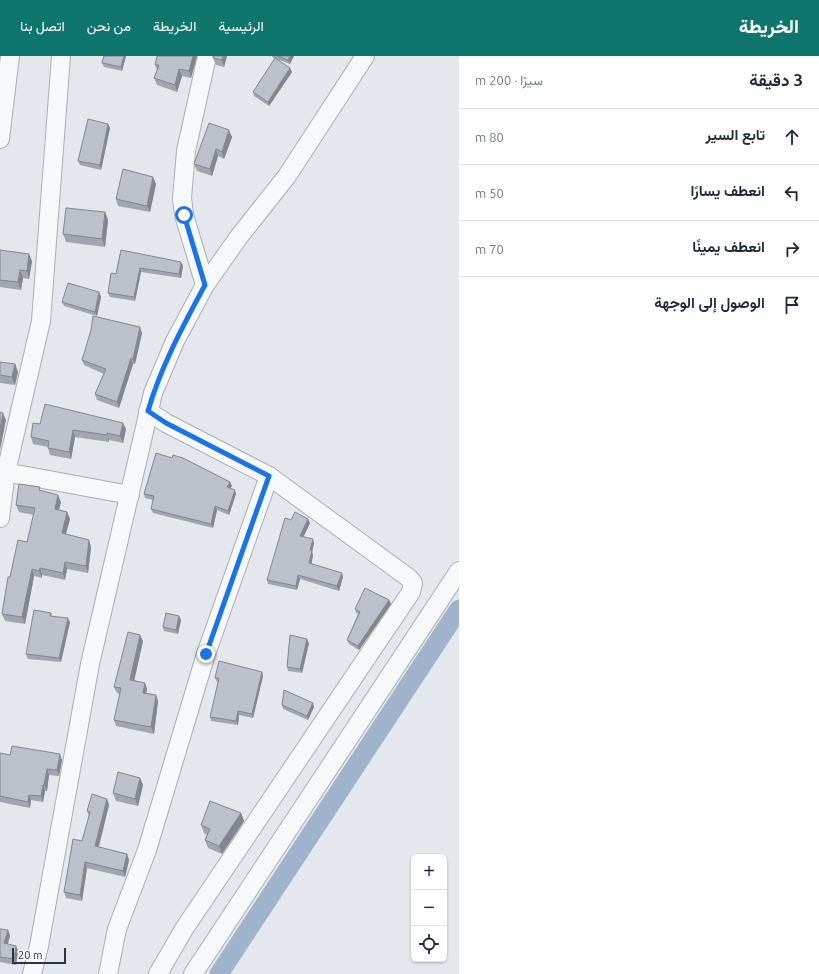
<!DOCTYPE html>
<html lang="ar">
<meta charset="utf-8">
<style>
body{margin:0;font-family:Ubuntu,Vazirmatn,sans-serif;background:#f2f2f3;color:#1f2937;direction:rtl}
.controls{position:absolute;right:12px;bottom:12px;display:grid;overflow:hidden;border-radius:6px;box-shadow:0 1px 3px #0004}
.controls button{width:36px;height:36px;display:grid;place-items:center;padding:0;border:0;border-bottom:1px solid #e0e1e3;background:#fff;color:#1f2937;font:20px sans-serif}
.scale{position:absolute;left:12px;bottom:10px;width:54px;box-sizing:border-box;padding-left:4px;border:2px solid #2b3445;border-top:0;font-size:11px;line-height:14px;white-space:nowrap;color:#2b3445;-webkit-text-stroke:3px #f4f6f9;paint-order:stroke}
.stop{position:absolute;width:12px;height:12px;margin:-9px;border:3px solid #1a73e8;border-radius:50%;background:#fff}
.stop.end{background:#1a73e8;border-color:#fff;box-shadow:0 1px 4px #0008}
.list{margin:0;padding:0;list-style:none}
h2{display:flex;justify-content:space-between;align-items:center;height:52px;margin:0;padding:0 16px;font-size:17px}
h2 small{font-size:13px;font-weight:400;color:#747a83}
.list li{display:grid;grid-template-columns:26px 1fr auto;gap:12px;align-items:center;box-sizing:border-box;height:56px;padding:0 16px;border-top:1px solid #e0e1e3}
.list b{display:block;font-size:15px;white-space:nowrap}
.list em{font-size:13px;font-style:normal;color:#747a83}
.icon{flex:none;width:22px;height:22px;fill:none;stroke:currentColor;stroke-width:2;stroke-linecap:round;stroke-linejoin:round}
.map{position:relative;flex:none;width:459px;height:918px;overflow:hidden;direction:ltr}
header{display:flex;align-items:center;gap:24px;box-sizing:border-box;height:56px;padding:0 20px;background:#0f766e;color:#fff}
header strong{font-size:19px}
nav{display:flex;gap:22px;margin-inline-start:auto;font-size:14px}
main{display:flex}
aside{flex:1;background:#fff}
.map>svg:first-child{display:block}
</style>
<header>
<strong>الخريطة</strong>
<nav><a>الرئيسية</a><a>الخريطة</a><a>من نحن</a><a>اتصل بنا</a></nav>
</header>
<main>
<aside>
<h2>3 دقيقة<small>سيرًا · 200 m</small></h2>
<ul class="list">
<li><svg class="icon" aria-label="ahead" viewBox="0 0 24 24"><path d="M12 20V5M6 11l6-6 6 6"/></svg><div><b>تابع السير</b></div><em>80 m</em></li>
<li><svg class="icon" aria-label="left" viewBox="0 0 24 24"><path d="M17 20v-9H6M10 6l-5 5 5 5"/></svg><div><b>انعطف يسارًا</b></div><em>50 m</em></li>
<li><svg class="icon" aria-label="right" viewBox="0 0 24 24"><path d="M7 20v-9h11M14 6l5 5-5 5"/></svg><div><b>انعطف يمينًا</b></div><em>70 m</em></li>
<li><svg class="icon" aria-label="arrive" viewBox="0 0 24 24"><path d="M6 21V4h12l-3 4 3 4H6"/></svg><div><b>الوصول إلى الوجهة</b></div></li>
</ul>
</aside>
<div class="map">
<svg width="459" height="918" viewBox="0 0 459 918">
<rect width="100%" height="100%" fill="#e4e7ec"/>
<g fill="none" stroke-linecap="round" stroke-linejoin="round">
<!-- canal -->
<path stroke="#9fb4cc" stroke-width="19" d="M219 918 459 553"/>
<!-- minor casing -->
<g stroke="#a9aeb7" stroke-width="20">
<g id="minor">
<path d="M0 83 10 0"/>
<path d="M205 229 184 159 182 142 186 95 207 0"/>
<path d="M148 355 166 367 269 420 409 522 413 527 411 536 184 873 158 918"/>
<path d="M0 415 130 439"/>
<path d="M0 462 6 416 41 265 61 0"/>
<path d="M32 918 39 890 90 608 153 337 175 285 205 229 238 182 287 120 365 0"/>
<path d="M108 918 117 873 147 794 206 598 269 420"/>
<path d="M193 918 459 515"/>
</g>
</g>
<!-- minor -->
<use href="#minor" stroke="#f7f8fa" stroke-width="18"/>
</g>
<!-- wall -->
<g fill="#a1a5ae">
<path d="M126 0 122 15 104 11 102 7Z"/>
<path d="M157 0H197L191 22 182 20 177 36 157 29 154 22 157 14 155 9Z"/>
<path d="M213 0H227L224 11 216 9 213 2Z"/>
<path d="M272 0H294L290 8 279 4 292 16 269 50 254 40 253 36 275 3 273 2Z"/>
<path d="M108 68 110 72 101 114 80 109 78 105Z"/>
<path d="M232 81 224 103 218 100 212 120 197 115 194 108Z"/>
<path d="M153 121 156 128 150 156 118 150 116 143Z"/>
<path d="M105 156 108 164 105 191 66 186 63 178Z"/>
<path d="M0 194 32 205 29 223 23 222 21 234 0 231Z"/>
<path d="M121 194 183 210 181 222 141 216 135 245 110 241 108 237 116 218Z"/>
<path d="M99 236 101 241 97 260 64 250 62 246Z"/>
<path d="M142 277 135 308H133L119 352 97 344 95 338 104 318 84 309 82 304Z"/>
<path d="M0 306 15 308 18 316 15 329 0 327Z"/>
<path d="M40 368 126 373 123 387 109 384V386L75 381 71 403 50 399 48 392V391L33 388 31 381Z"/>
<path d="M230 426 232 430 230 432 236 438 229 459 217 454 213 472 153 457 151 453 153 444 145 442 144 438Z"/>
<path d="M41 435 61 446 59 454 67 456 70 463 66 478 91 491 88 517 67 513 65 524 42 519V522L34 520 25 568 5 565 2 558 10 521 27 486 34 459 19 456 16 449Z"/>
<path d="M291 464 310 467 303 481 314 487 312 496 313 499 311 507 343 521 339 535 300 523 297 534 268 528 267 524Z"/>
<path d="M389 544 391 548 359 594 349 588 347 584 358 558 356 557 355 553Z"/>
<path d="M51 557 52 560 70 566 61 606 28 603 26 598Z"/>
<path d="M179 560 181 564 178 578 164 575 163 571Z"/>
<path d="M143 585 134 624 145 627 147 633 146 637 156 639 158 645 154 678 116 670 114 664 120 638 117 637 114 631Z"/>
<path d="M309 587 302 617 288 615 287 611Z"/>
<path d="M262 616 263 620 253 662 239 659 238 669 211 665 210 661 218 626H217L215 622Z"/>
<path d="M282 649 314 651 308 664 283 653Z"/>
<path d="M0 698 62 704 59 720 49 719 47 735H45L43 746 31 744 30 752 0 746Z"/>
<path d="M140 722 143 729 138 750 116 745 113 737Z"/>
<path d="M107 743 109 749 99 791 127 798 129 804 125 821 87 812 82 845 66 842 64 836 82 785 89 760 87 755Z"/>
<path d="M241 757 244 765 222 798 208 792 205 784 207 779 204 777 201 769Z"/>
<path d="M0 873 8 874 10 880 8 888 16 890 18 895 16 909 0 906Z"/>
</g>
<!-- shaded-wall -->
<g fill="#83868d">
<path d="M124 0H126L122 15 121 11Z"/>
<path d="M193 0H197L191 22 189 15Z"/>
<path d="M223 0H227L224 11 222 4Z"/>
<path d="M290 0H294L290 8 288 4Z"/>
<path d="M290 12 292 16 269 50 268 46Z"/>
<path d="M179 13 182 20 177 36 175 29Z"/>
<path d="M108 68 110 72 101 114 100 109Z"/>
<path d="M229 74 232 81 224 103 222 96Z"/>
<path d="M216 93 218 100 212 120 210 113Z"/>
<path d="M153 121 156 128 150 156 147 150Z"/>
<path d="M105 156 108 164 105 191 102 183Z"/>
<path d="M29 198 32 205 29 223 27 215Z"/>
<path d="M181 206 183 210 181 222 179 218Z"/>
<path d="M140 212 141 216 135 245 134 241Z"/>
<path d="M20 214 23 222 21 234 18 226Z"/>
<path d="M99 236 101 241 97 260 95 256Z"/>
<path d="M140 271 142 277 135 308 133 303Z"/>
<path d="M131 302 133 308 119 352 117 346Z"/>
<path d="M15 308 18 316 15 329 12 321Z"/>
<path d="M3 357 6 364 0 394V374Z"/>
<path d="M123 367 126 373 123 387 120 380Z"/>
<path d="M73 374 75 381 71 403 69 396Z"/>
<path d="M107 377 109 384V386L107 379Z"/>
<path d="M230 426 232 430 228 435 227 431Z"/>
<path d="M235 434 236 438 229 459 228 455Z"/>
<path d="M58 439 61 446 57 460 55 453Z"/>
<path d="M215 450 217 454 213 472 211 468Z"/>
<path d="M67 456 70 463 64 484 62 477Z"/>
<path d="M308 463 310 467 302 484 300 480Z"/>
<path d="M313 483 314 487 312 496 313 499 311 511 309 507 310 494Z"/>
<path d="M89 484 91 491 88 517 86 510Z"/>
<path d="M65 506 67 513 65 524 63 517Z"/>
<path d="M40 512 42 519V522L39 515Z"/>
<path d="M32 513 34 520 25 568 22 561Z"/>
<path d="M342 517 343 521 339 535 337 530Z"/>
<path d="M298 519 300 523 297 534 296 530Z"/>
<path d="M389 544 391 548 359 594 358 590Z"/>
<path d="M179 560 181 564 178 578 176 574Z"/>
<path d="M68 562 70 566 61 606 59 602Z"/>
<path d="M140 579 143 585 133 630 130 624Z"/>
<path d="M307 583 309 587 302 617 300 613Z"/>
<path d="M262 616 263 620 253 662 252 658Z"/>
<path d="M145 627 147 633 145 643 143 637Z"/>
<path d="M156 639 158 645 154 678 151 671Z"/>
<path d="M313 647 314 651 308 664 307 660Z"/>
<path d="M238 655 239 659 238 669 236 665Z"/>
<path d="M60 698 62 704 59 720 57 714Z"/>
<path d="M47 713 49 719 47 735 44 729Z"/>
<path d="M140 722 143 729 138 750 135 743Z"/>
<path d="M43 729 45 735 43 746 41 740Z"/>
<path d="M29 739 31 744 30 752 28 746Z"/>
<path d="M107 743 109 749 97 796 95 790Z"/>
<path d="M241 757 244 765 222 798 219 790Z"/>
<path d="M127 798 129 804 125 821 123 815Z"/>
<path d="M85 806 87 812 82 845 80 839Z"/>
<path d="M8 874 10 880 6 893 4 887Z"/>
<path d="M16 890 18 895 16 909 14 903Z"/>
</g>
<!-- building -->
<g fill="#bbc0ca" stroke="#83868d">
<path d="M104 0H124L121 11 102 7Z"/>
<path d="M157 0H193L189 15 179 13 175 29 154 22 159 9H155Z"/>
<path d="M213 0H223L222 4 213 2Z"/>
<path d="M277 0H290L288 4Z"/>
<path d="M275 2 290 12 268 46 253 36Z"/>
<path d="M88 63 108 68 100 109 78 105Z"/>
<path d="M209 67 229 74 222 96 216 93 210 113 194 108Z"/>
<path d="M123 113 153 121 147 150 116 143Z"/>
<path d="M66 152 105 156 102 183 63 178Z"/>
<path d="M0 194 29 198 27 215 20 214 18 226 0 224Z"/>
<path d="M121 194 181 206 179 218 140 212 134 241 108 237 111 217 116 218Z"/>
<path d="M68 227 99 236 95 256 62 246Z"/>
<path d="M93 260 140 271 133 303 131 302 117 346 95 338 106 313 82 304 91 274Z"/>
<path d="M0 306 15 308 12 321 0 319Z"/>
<path d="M45 348 123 367 120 380 107 377V379L73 374 69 396 48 392 49 385 31 381 33 367 40 368Z"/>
<path d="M0 356 3 357 0 374Z"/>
<path d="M156 397 172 402 173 399 183 402 230 426 227 431 235 434 228 455 215 450 211 468 151 453 154 440 144 438Z"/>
<path d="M19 428 40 431 39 434 58 439 55 453 67 456 62 477 89 484 86 510 65 506 63 517 40 512 39 515 32 513 22 561 2 558 8 521H10L18 484 27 486 35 452 16 449Z"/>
<path d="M295 456 308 463 300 480 313 483 310 494 312 495 309 507 342 517 337 530 298 519 296 530 267 524 285 462 291 464Z"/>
<path d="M365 532 389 544 358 590 347 584 360 556 355 553Z"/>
<path d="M34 554 51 557 50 560 68 562 59 602 26 598Z"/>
<path d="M166 557 179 560 176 574 163 571Z"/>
<path d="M128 576 140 579 130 624 145 627 143 637 156 639 151 671 114 664 121 632 114 631Z"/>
<path d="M290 579 307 583 300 613 287 611Z"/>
<path d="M219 605 262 616 252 658 238 655 236 665 210 661 219 622H215Z"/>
<path d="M284 634 313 647 307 660 282 649Z"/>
<path d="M12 690 60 698 57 714 47 713 44 729H43L41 740 29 739 28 746 0 740V697L10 699Z"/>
<path d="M118 716 140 722 135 743 113 737Z"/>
<path d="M92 738 107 743 95 790 127 798 123 815 85 806 80 839 64 836 73 783 82 785 90 756 87 755Z"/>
<path d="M210 745 241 757 219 790 205 784 210 773 201 769Z"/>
<path d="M0 873 8 874 4 887 16 890 14 903 0 901Z"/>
</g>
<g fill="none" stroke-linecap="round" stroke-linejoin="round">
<!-- route -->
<path stroke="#1a73e8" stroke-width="5" d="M184 159 205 229C183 270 161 310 148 355L166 367 269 420 206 598"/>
</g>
</svg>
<div class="controls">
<button>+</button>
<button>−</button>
<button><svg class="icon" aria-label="locate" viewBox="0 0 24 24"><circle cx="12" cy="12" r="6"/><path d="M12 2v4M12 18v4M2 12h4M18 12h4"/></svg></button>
</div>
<div class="scale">20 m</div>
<div class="stop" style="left:184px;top:159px"></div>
<div class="stop end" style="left:206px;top:598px"></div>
</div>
</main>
